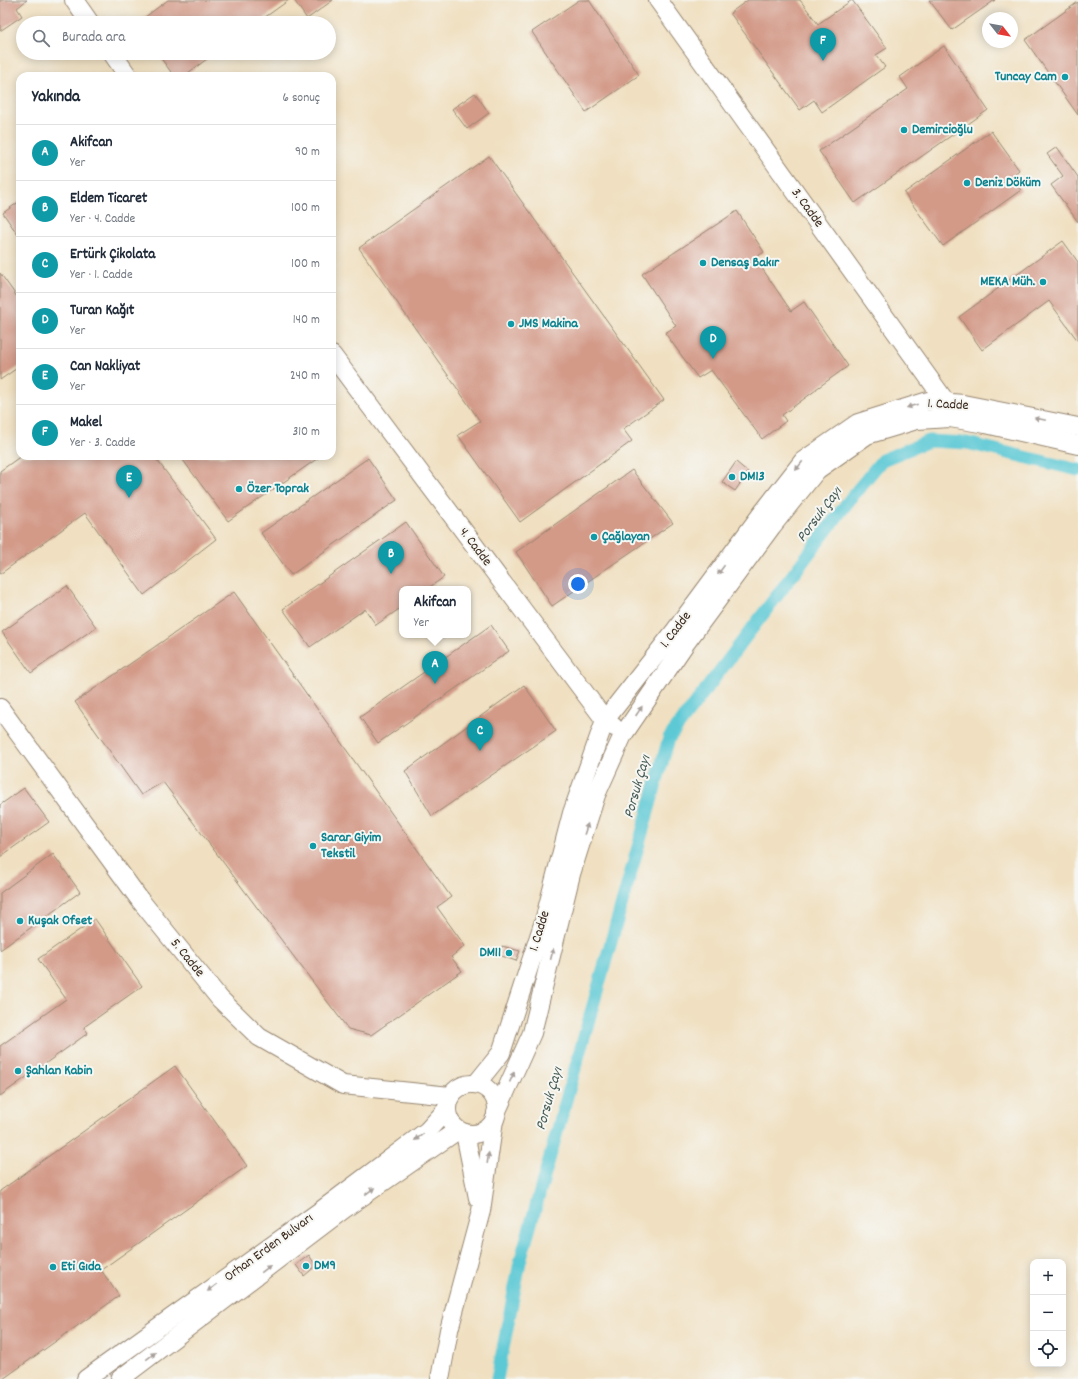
<!DOCTYPE html>
<html lang="tr">
<meta charset="utf-8">
<style>
body{margin:0;font-family:Dekko,sans-serif;background:#f2f2f3;color:#1f2937}
.controls{position:absolute;right:12px;bottom:12px;display:grid;overflow:hidden;border-radius:8px;box-shadow:0 2px 10px #0003}
.controls button{width:36px;height:36px;display:grid;place-items:center;padding:0;border:0;border-bottom:1px solid #e0e1e3;background:#fff;color:#1f2937;font:20px sans-serif}
.compass{position:absolute;left:982px;top:12px;width:36px;height:36px;border-radius:50%;background:#fff;box-shadow:0 2px 10px #0003;rotate:121deg}
.you{position:absolute;left:578px;top:584px;width:14px;height:14px;margin:-10px;border:3px solid #fff;border-radius:50%;background:#1a73e8;box-shadow:0 0 0 6px #1a73e833}
.badge{display:grid;place-items:center;width:26px;height:26px;border-radius:50%;background:#b45309;color:#fff;font-size:13px;font-weight:700}
.pin{position:absolute;translate:-50% -33px;filter:drop-shadow(0 1px 2px #0008)}
.pin::after{content:'';position:absolute;top:21px;width:14px;height:12px;background:inherit;clip-path:polygon(0 0,100% 0,50% 100%)}
.popup{position:absolute;left:399px;top:586px;width:72px;height:52px;box-sizing:border-box;display:grid;place-content:center;border-radius:8px;background:#fff;filter:drop-shadow(0 1px 3px #0005);font-size:13px;white-space:nowrap;color:#747a83}
.popup b{font-size:15px;color:#1f2937}
.popup::after{content:'';position:absolute;left:50%;top:100%;margin-left:-8px;border:8px solid transparent;border-top-color:#fff}
.list{margin:0;padding:0;list-style:none}
h2{display:flex;justify-content:space-between;align-items:center;height:52px;margin:0;padding:0 16px;font-size:17px}
h2 small{font-size:13px;font-weight:400;color:#747a83}
.list li{display:grid;grid-template-columns:26px 1fr auto;gap:12px;align-items:center;box-sizing:border-box;height:56px;padding:0 16px;border-top:1px solid #e0e1e3}
.list b{display:block;font-size:15px;white-space:nowrap}
.list p{margin:0;font-size:13px;white-space:nowrap;color:#747a83}
.list em{font-size:13px;font-style:normal;color:#747a83}
.icon{flex:none;width:22px;height:22px;fill:none;stroke:currentColor;stroke-width:2;stroke-linecap:round;stroke-linejoin:round}
.map{position:relative;flex:none;width:1078px;height:1379px;overflow:hidden}
.search{position:absolute;background:#fff;box-shadow:0 2px 10px #0003;left:16px;top:16px;width:320px;height:44px;display:flex;align-items:center;gap:10px;box-sizing:border-box;padding:0 14px;border-radius:22px;color:#747a83;font-size:15px}
.panel{position:absolute;background:#fff;box-shadow:0 2px 10px #0003;left:16px;top:72px;width:320px;height:388px;border-radius:12px}
.map>svg:first-child{display:block}
</style>
<div class="map">
<svg width="1078" height="1379" viewBox="0 0 1078 1379">
<rect width="100%" height="100%" fill="#f6f6f2"/>
<filter id="ink" filterUnits="userSpaceOnUse"><feTurbulence type="fractalNoise" baseFrequency=".025" numOctaves="2"/><feDisplacementMap in="SourceGraphic" scale="8" xChannelSelector="R" yChannelSelector="G"/><feConvolveMatrix kernelMatrix="1 2 1 2 8 2 1 2 1" color-interpolation-filters="sRGB"/></filter>
<filter id="wash" filterUnits="userSpaceOnUse"><feTurbulence type="fractalNoise" baseFrequency=".012" numOctaves="4" result="noise"/><feDisplacementMap in="SourceGraphic" scale="16" xChannelSelector="R" yChannelSelector="G"/><feGaussianBlur stdDeviation="0.9" result="paint"/><feColorMatrix in="noise" values="0 0 0 0 0 0 0 0 0 0 0 0 0 0 0 0 0 1.4 0 .05"/><feComposite in="paint" operator="in"/></filter>
<g filter="url(#wash)">
<rect width="100%" height="100%" fill="#f0e0c1"/>
<g fill="none" stroke-linecap="round" stroke-linejoin="round">
<!-- canal -->
<path stroke="#5dc9d5" stroke-width="13" d="M497 1379 520 1262 669 738 851 498 882 460 929 441 967 443 1078 470"/>
</g>
<g id="blocks">
<!-- building -->
<g fill="#d39a88">
<path d="M0 0H27L17 8 22 16 0 31Z"/>
<path d="M168 0H289L257 23H137Z"/>
<path d="M294 0H333L307 19Z"/>
<path d="M579 0H589L639 75 586 112 532 32Z"/>
<path d="M748 0H800L818 24 852 0 887 48 876 55 885 67 822 112 814 100 800 110 730 13Z"/>
<path d="M929 0H995L952 30Z"/>
<path d="M1078 2V115L1025 40Z"/>
<path d="M944 46 988 110 855 203 819 151 908 89 900 77Z"/>
<path d="M157 53H215L184 76H174Z"/>
<path d="M475 93 489 113 467 129 452 109Z"/>
<path d="M991 131 1019 170 1011 177 1021 190 943 246 904 193Z"/>
<path d="M1057 147 1078 177V222L1051 185 1063 176 1047 154Z"/>
<path d="M489 156 664 400 623 429 632 441 520 522 458 435 480 421 359 248Z"/>
<path d="M20 201V238L3 213Z"/>
<path d="M737 211 764 252 755 258 791 311 804 302 848 366 816 389V390L782 415 786 421 762 439 711 370 698 378 665 333 676 326 642 274Z"/>
<path d="M1063 241 1078 262V341L1049 301 982 350 959 317Z"/>
<path d="M0 273 20 301V366L0 380Z"/>
<path d="M21 456H154L216 539 144 595 85 513 0 574V471Z"/>
<path d="M180 456H321L228 521Z"/>
<path d="M368 458 397 500 291 575 261 533Z"/>
<path d="M736 462 748 472 735 491 722 482Z"/>
<path d="M632 470 673 523 552 606 516 552Z"/>
<path d="M406 522 444 577 427 589H402V607L376 625 365 609 310 647 283 609Z"/>
<path d="M67 586 96 627 31 673 2 632Z"/>
<path d="M234 592 451 897 437 907 465 946 451 957 462 971 371 1035 348 1029 163 782 141 795 75 702Z"/>
<path d="M491 625 509 651 378 743 360 717Z"/>
<path d="M524 685 556 731 432 816 405 771Z"/>
<path d="M24 788 49 822 0 857V805Z"/>
<path d="M53 854 80 892 0 950V893Z"/>
<path d="M95 919 142 986 84 1027 88 1033 0 1096V1046L66 999 38 959Z"/>
<path d="M502 946 520 951 516 961 499 955Z"/>
<path d="M175 1066 247 1166 101 1270 119 1296 3 1379H0V1191Z"/>
<path d="M309 1255 316 1266 304 1276 296 1265Z"/>
</g>
</g>
</g>
<g filter="url(#ink)">
<use href="#blocks" fill-opacity="0" stroke="#968570" stroke-width="1"/>
<g fill="none" stroke-linecap="round" stroke-linejoin="round">
<!-- minor casing -->
<g stroke="#968570" stroke-width="20">
<g id="minor">
<path d="M74 0 90 23"/>
<path d="M658 0 946 402 948 411"/>
<path d="M112 53 128 76"/>
<path d="M332 355 605 720 614 727"/>
<path d="M0 708 140 900 220 999 259 1037 343 1085 450 1096"/>
<path d="M476 1084 501 1053 544 921 572 813 605 720 674 632 760 516 803 461 858 423 928 401 963 404 1078 427"/>
<circle cx="472" cy="1109" r="25"/>
<path d="M496 1113 532 1033 571 874 596 795 623 735 685 644 772 526 817 470 867 435 917 420 950 418 986 424 1078 445"/>
<path d="M465 1133 478 1198"/>
<path d="M86 1379 323 1209 427 1131 447 1109"/>
<path d="M120 1379 344 1209 458 1130"/>
<path d="M440 1379 449 1330 481 1211 494 1120"/>
</g>
</g>
<!-- minor -->
<use href="#minor" stroke="#fff" stroke-width="18"/>
</g>
<!-- one-way arrows -->
<defs><path id="oneway-solid" d="M-6-.8H1V-3.2L6.5 0L1 3.2V.8H-6Z"/></defs>
<g fill="#a79f9a">
<use href="#oneway-solid" transform="translate(912 406) rotate(163)"/>
<use href="#oneway-solid" transform="translate(1040 419) rotate(-168)"/>
<use href="#oneway-solid" transform="translate(799 466) rotate(128)"/>
<use href="#oneway-solid" transform="translate(721 570) rotate(126)"/>
<use href="#oneway-solid" transform="translate(639 711) rotate(-56)"/>
<use href="#oneway-solid" transform="translate(586 829) rotate(-72)"/>
<use href="#oneway-solid" transform="translate(552 954) rotate(-76)"/>
<use href="#oneway-solid" transform="translate(512 1077) rotate(-66)"/>
<use href="#oneway-solid" transform="translate(419 1137) rotate(143)"/>
<use href="#oneway-solid" transform="translate(488 1158) rotate(-82)"/>
<use href="#oneway-solid" transform="translate(370 1191) rotate(-36)"/>
<use href="#oneway-solid" transform="translate(266 1269) rotate(-37)"/>
<use href="#oneway-solid" transform="translate(212 1288) rotate(144)"/>
<use href="#oneway-solid" transform="translate(151 1356) rotate(-37)"/>
</g>
</g>
<!-- markers -->
<g fill="#0f9aa8" stroke="#f6f6f2" stroke-width="1.5">
<circle cx="1065" cy="77" r="4"/>
<circle cx="904" cy="130" r="4"/>
<circle cx="967" cy="183" r="4"/>
<circle cx="703" cy="263" r="4"/>
<circle cx="1043" cy="282" r="4"/>
<circle cx="511" cy="324" r="4"/>
<circle cx="732" cy="477" r="4"/>
<circle cx="239" cy="489" r="4"/>
<circle cx="594" cy="537" r="4"/>
<circle cx="313" cy="846" r="4"/>
<circle cx="20" cy="921" r="4"/>
<circle cx="509" cy="953" r="4"/>
<circle cx="18" cy="1071" r="4"/>
<circle cx="306" cy="1266" r="4"/>
<circle cx="53" cy="1267" r="4"/>
</g>
<g text-anchor="middle" dominant-baseline="central" stroke-width="4" stroke-linejoin="round" paint-order="stroke">
<!-- culture labels -->
<g font-size="14" font-weight="bold" fill="#0d838f" stroke="#f6f6f2" text-anchor="start">
<text x="1057" y="77" text-anchor="end">Tuncay Cam</text>
<text x="912" y="130">Demircioğlu</text>
<text x="975" y="183">Deniz Döküm</text>
<text x="711" y="263">Densaş Bakır</text>
<text x="1035" y="282" text-anchor="end">MEKA Müh.</text>
<text x="519" y="324">JMS Makina</text>
<text x="740" y="477">DM13</text>
<text x="247" y="489">Özer Toprak</text>
<text x="602" y="537">Çağlayan</text>
<text x="321" y="838">Sarar Giyim<tspan x="321" dy="16">Tekstil</tspan></text>
<text x="28" y="921">Kuşak Ofset</text>
<text x="501" y="953" text-anchor="end">DM11</text>
<text x="26" y="1071">Şahlan Kabin</text>
<text x="314" y="1266">DM9</text>
<text x="61" y="1267">Eti Gıda</text>
</g>
<!-- street labels -->
<g font-size="14" fill="#3b2a1e" stroke="#f6f6f2">
<text transform="translate(807 208) rotate(54)">3. Cadde</text>
<text transform="translate(948 405) rotate(3)">1. Cadde</text>
<text transform="translate(475 547) rotate(53)">4. Cadde</text>
<text transform="translate(676 630) rotate(-53)">1. Cadde</text>
<text transform="translate(540 931) rotate(-73)">1. Cadde</text>
<text transform="translate(187 958) rotate(51)">5. Cadde</text>
<text transform="translate(269 1248) rotate(-36)">Orhan Erden Bulvarı</text>
</g>
<!-- water labels -->
<g font-size="15" font-style="italic" fill="#455a55" stroke="#f6f6f2">
<text transform="translate(820 515) rotate(-53)">Porsuk Çayı</text>
<text transform="translate(638 787) rotate(-74)">Porsuk Çayı</text>
<text transform="translate(550 1099) rotate(-74)">Porsuk Çayı</text>
</g>
</g>
</svg>
<div class="controls">
<button>+</button>
<button>−</button>
<button><svg class="icon" aria-label="locate" viewBox="0 0 24 24"><circle cx="12" cy="12" r="6"/><path d="M12 2v4M12 18v4M2 12h4M18 12h4"/></svg></button>
</div>
<svg class="compass" viewBox="-18 -18 36 36"><path d="M0-13l5 13h-10z" fill="#e53935"/><path d="M0 13l5-13h-10z" fill="#747a83"/></svg>
<div class="you"></div>
<div class="pin badge" style="left:435px;top:684px;background:#0f9aa8">A</div>
<div class="popup"><b>Akifcan</b>Yer</div>
<div class="pin badge" style="left:391px;top:574px;background:#0f9aa8">B</div>
<div class="pin badge" style="left:480px;top:751px;background:#0f9aa8">C</div>
<div class="pin badge" style="left:713px;top:359px;background:#0f9aa8">D</div>
<div class="pin badge" style="left:129px;top:498px;background:#0f9aa8">E</div>
<div class="pin badge" style="left:823px;top:61px;background:#0f9aa8">F</div>
<div class="search"><svg class="icon" aria-label="search" viewBox="0 0 24 24"><circle cx="10" cy="10" r="6"/><path d="M15 15l6 6"/></svg>Burada ara</div>
<section class="panel">
<h2>Yakında<small>6 sonuç</small></h2>
<ul class="list">
<li><span class="badge" style="background:#0f9aa8">A</span><div><b>Akifcan</b><p>Yer</p></div><em>90 m</em></li>
<li><span class="badge" style="background:#0f9aa8">B</span><div><b>Eldem Ticaret</b><p>Yer · 4. Cadde</p></div><em>100 m</em></li>
<li><span class="badge" style="background:#0f9aa8">C</span><div><b>Ertürk Çikolata</b><p>Yer · 1. Cadde</p></div><em>100 m</em></li>
<li><span class="badge" style="background:#0f9aa8">D</span><div><b>Turan Kağıt</b><p>Yer</p></div><em>140 m</em></li>
<li><span class="badge" style="background:#0f9aa8">E</span><div><b>Can Nakliyat</b><p>Yer</p></div><em>240 m</em></li>
<li><span class="badge" style="background:#0f9aa8">F</span><div><b>Makel</b><p>Yer · 3. Cadde</p></div><em>310 m</em></li>
</ul>
</section>
</div>
